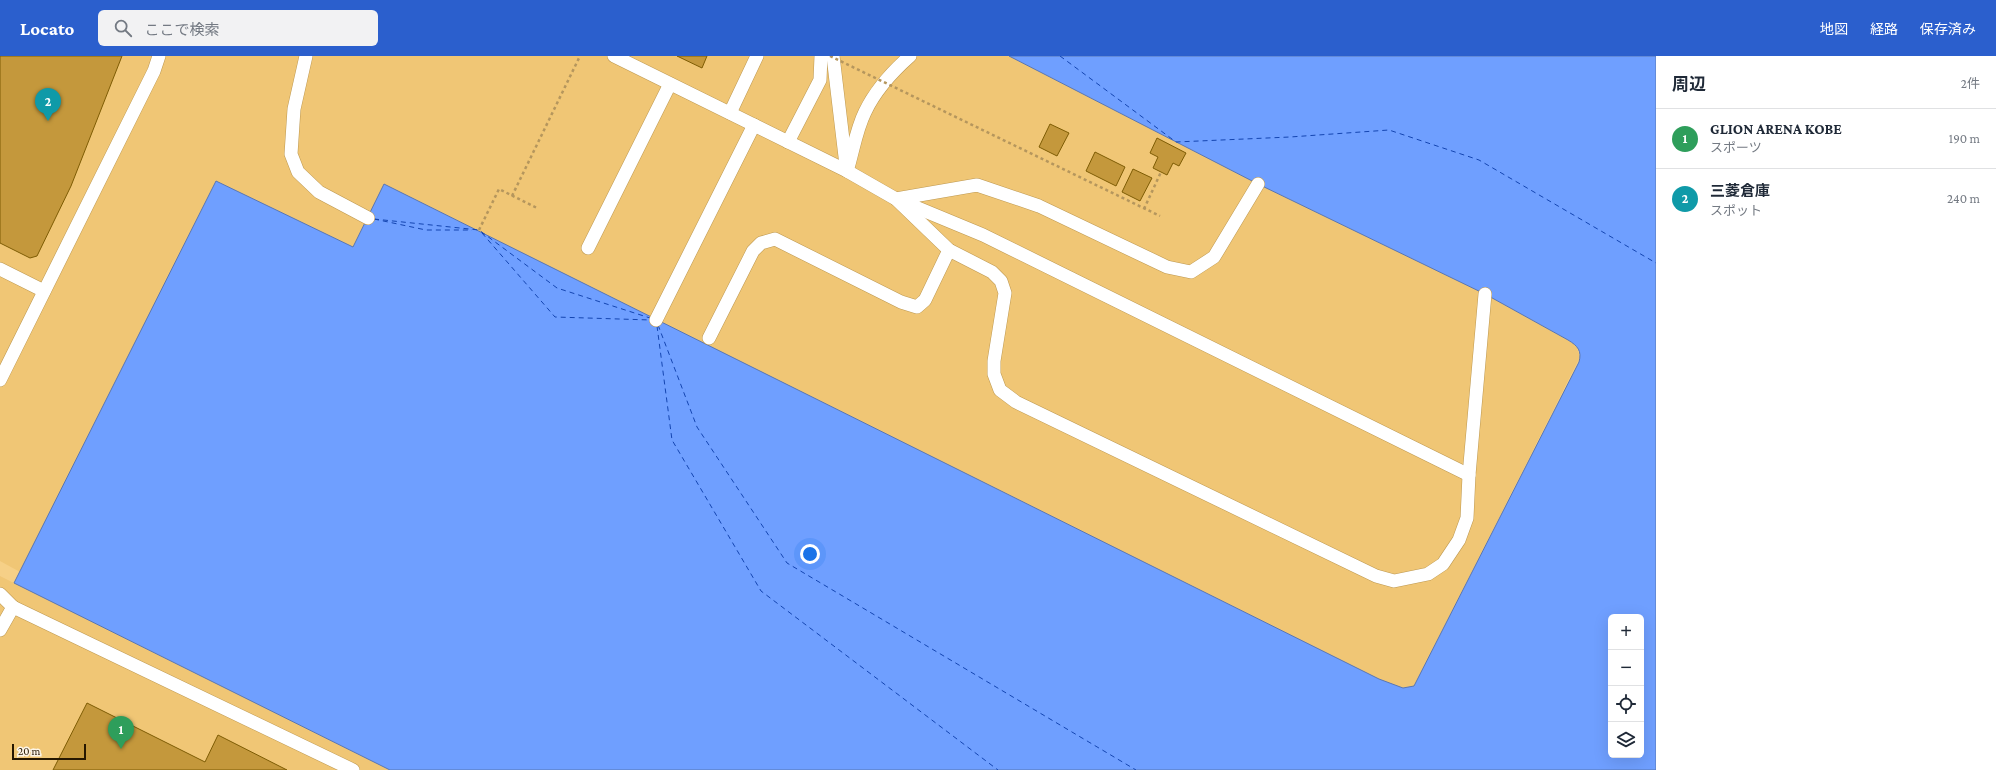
<!DOCTYPE html>
<html lang="ja">
<meta charset="utf-8">
<style>
body{margin:0;font-family:"Crimson Pro","Noto Sans JP",serif;background:#f2f2f3;color:#1f2937}
.controls{position:absolute;right:12px;bottom:12px;display:grid;overflow:hidden;border-radius:6px;box-shadow:0 4px 16px #0002}
.controls button{width:36px;height:36px;display:grid;place-items:center;padding:0;border:0;border-bottom:1px solid #e0e1e3;background:#fff;color:#1f2937;font:20px sans-serif}
.scale{position:absolute;left:12px;bottom:10px;width:74px;box-sizing:border-box;padding-left:4px;border:2px solid #261700;border-top:0;font-size:11px;line-height:14px;white-space:nowrap;color:#261700;-webkit-text-stroke:3px #fdf5e7;paint-order:stroke}
.you{position:absolute;left:810px;top:498px;width:14px;height:14px;margin:-10px;border:3px solid #fff;border-radius:50%;background:#1a73e8;box-shadow:0 0 0 6px #1a73e833}
.badge{display:grid;place-items:center;width:26px;height:26px;border-radius:50%;background:#2b5fcd;color:#fff;font-size:13px;font-weight:700}
.pin{position:absolute;translate:-50% -33px;filter:drop-shadow(0 1px 2px #0008)}
.pin::after{content:'';position:absolute;top:21px;width:14px;height:12px;background:inherit;clip-path:polygon(0 0,100% 0,50% 100%)}
.list{margin:0;padding:0;list-style:none}
h2{display:flex;justify-content:space-between;align-items:center;height:52px;margin:0;padding:0 16px;font-size:17px}
h2 small{font-size:13px;font-weight:400;color:#747a83}
.list li{display:grid;grid-template-columns:26px 1fr auto;gap:12px;align-items:center;box-sizing:border-box;height:60px;padding:0 16px;border-top:1px solid #e0e1e3}
.list b{display:block;font-size:15px;white-space:nowrap}
.list p{margin:0;font-size:13px;white-space:nowrap;color:#747a83}
.list em{font-size:13px;font-style:normal;color:#747a83}
.icon{flex:none;width:22px;height:22px;fill:none;stroke:currentColor;stroke-width:2;stroke-linecap:round;stroke-linejoin:round}
.map{position:relative;flex:none;width:1656px;height:714px;overflow:hidden}
header{display:flex;align-items:center;gap:24px;box-sizing:border-box;height:56px;padding:0 20px;background:#2b5fcd;color:#fff}
header strong{font-size:19px}
nav{display:flex;gap:22px;margin-inline-start:auto;font-size:14px}
.search{width:280px;height:36px;background:#f2f2f3;display:flex;align-items:center;gap:10px;box-sizing:border-box;padding:0 14px;border-radius:6px;color:#747a83;font-size:15px}
main{display:flex}
aside{flex:1;background:#fff}
.map>svg:first-child{display:block}
</style>
<header>
<strong>Locato</strong>
<div class="search"><svg class="icon" aria-label="search" viewBox="0 0 24 24"><circle cx="10" cy="10" r="6"/><path d="M15 15l6 6"/></svg>ここで検索</div>
<nav><a>地図</a><a>経路</a><a>保存済み</a></nav>
</header>
<main>
<div class="map">
<svg width="1656" height="714" viewBox="0 0 1656 714">
<rect width="100%" height="100%" fill="#f6d087"/>
<!-- built -->
<g fill="#f0c675">
<path d="M0 0H1009L1258 128 1485 238 1576 289 1580 301 1414 630 1403 632 1379 623 384 129 353 191 216 125 20 516 0 505Z"/>
<path d="M0 520 14 527 390 714H0Z"/>
</g>
<!-- water -->
<path fill="#6f9fff" stroke="#5976b2" fill-rule="evenodd" d="M1009 0H1656V714H390L14 527 216 125 353 191 384 128 1379 623 1403 632 1414 630 1579 306C1582 295 1578 290 1568 284L1485 238 1258 128ZM1611 561H1641V699H1611Z"/>
<g fill="none" stroke-linecap="round" stroke-linejoin="round">
<!-- ferry -->
<g stroke="#1445b1" stroke-width="1" stroke-dasharray="5 4" stroke-linecap="butt">
<path d="M1060 0 1176 86 1290 81 1389 74 1479 104 1656 207"/>
<path d="M374 163 479 174 557 232 650 262"/>
<path d="M374 163 426 174H472"/>
<path d="M482 177 555 261 651 264"/>
<path d="M658 269 697 371 787 507 1136 714"/>
<path d="M657 270 672 384 761 535 998 714"/>
</g>
</g>
<!-- building -->
<g fill="#c4983c" stroke="#7e5c04">
<path d="M0 0H122L71 130 37 200 30 202 0 187Z"/>
<path d="M677 0H707L702 12Z"/>
<path d="M1050 68 1069 77 1057 100 1039 91Z"/>
<path d="M1157 82 1186 97 1179 110 1173 107 1167 119 1153 112 1158 101 1150 97Z"/>
<path d="M1095 96 1125 111 1116 130 1086 115Z"/>
<path d="M1133 113 1152 122 1140 145 1122 136Z"/>
<path d="M87 647 205 706 218 679 287 714H53Z"/>
</g>
<g fill="none" stroke-linecap="round" stroke-linejoin="round">
<!-- service casing -->
<g stroke="#bd9850" stroke-width="14">
<g id="service">
<path d="M306 0 294 53 291 98 298 116 319 136 368 162"/>
<path d="M614 0 847 115 896 143 949 194 992 216 1001 225 1005 237 994 305V318L1000 334 1016 346 1376 520 1394 525 1428 518 1443 508 1459 484 1467 462 1469 419 1485 238"/>
<path d="M833 0 846 109"/>
<path d="M730 57 757 0"/>
<path d="M788 86 820 24 821 0"/>
<path d="M847 115C853 96 856 74 865 56 875 35 893 15 910 0"/>
<path d="M1258 128 1214 201 1191 216 1167 211 1039 150 977 129 896 143 983 179 1469 419"/>
<path d="M588 192 670 28"/>
<path d="M0 213 44 235"/>
<path d="M656 264 754 69"/>
<path d="M709 282 753 195 761 187 775 183 901 246 917 251 925 244 949 194"/>
<path d="M0 324 154 15 159 0"/>
<path d="M0 538 13 551 0 574"/>
<path d="M13 551 353 714"/>
</g>
</g>
<!-- path -->
<g stroke="#b5965d" stroke-width="2.5" stroke-dasharray="3 3" stroke-linecap="butt">
<path d="M512 140 580 0"/>
<path d="M1144 153 1161 116"/>
<path d="M479 174 499 133 537 152"/>
</g>
<!-- service -->
<use href="#service" stroke="#fff" stroke-width="13"/>
<!-- path-bridge -->
<path stroke="#b5965d" stroke-width="2.5" stroke-dasharray="3 3" stroke-linecap="butt" d="M830 0 1160 160"/>
</g>
</svg>
<div class="controls">
<button>+</button>
<button>−</button>
<button><svg class="icon" aria-label="locate" viewBox="0 0 24 24"><circle cx="12" cy="12" r="6"/><path d="M12 2v4M12 18v4M2 12h4M18 12h4"/></svg></button>
<button><svg class="icon" aria-label="layers" viewBox="0 0 24 24"><path d="M12 4l9 5-9 5-9-5zM3 14l9 5 9-5"/></svg></button>
</div>
<div class="scale">20 m</div>
<div class="you"></div>
<div class="pin badge" style="left:121px;top:693px;background:#2e9e5b">1</div>
<div class="pin badge" style="left:48px;top:65px;background:#0f9aa8">2</div>
</div>
<aside>
<h2>周辺<small>2件</small></h2>
<ul class="list">
<li><span class="badge" style="background:#2e9e5b">1</span><div><b>GLION ARENA KOBE</b><p>スポーツ</p></div><em>190 m</em></li>
<li><span class="badge" style="background:#0f9aa8">2</span><div><b>三菱倉庫</b><p>スポット</p></div><em>240 m</em></li>
</ul>
</aside>
</main>
